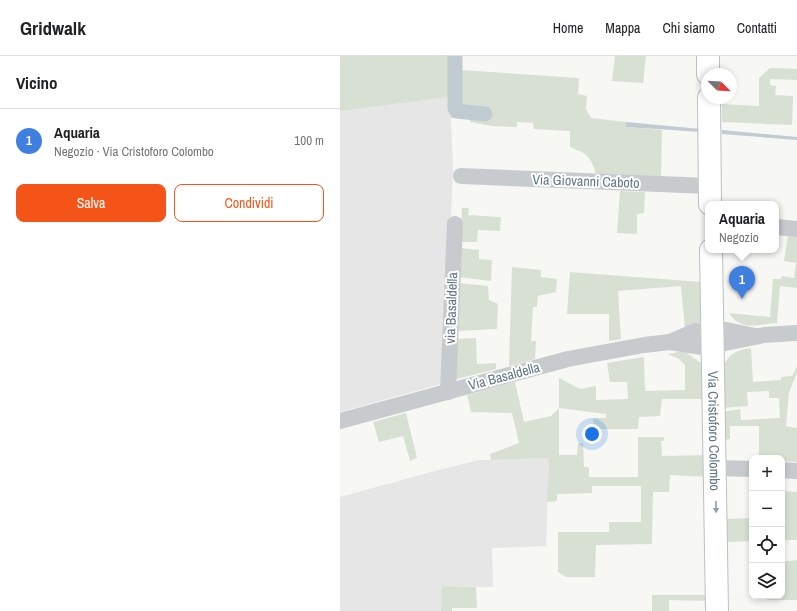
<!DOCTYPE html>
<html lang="it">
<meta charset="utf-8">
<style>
body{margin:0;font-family:"Archivo Narrow",sans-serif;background:#f2f2f2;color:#202124}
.controls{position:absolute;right:12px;bottom:12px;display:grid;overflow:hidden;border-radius:8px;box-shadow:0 2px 6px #0003}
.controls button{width:36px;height:36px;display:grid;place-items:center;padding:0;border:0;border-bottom:1px solid #e0e0e0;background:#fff;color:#202124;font:20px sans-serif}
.compass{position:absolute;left:361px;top:12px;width:36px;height:36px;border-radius:50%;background:#fff;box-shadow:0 2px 6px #0003;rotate:114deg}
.you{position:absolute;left:252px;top:378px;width:14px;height:14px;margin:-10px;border:3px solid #fff;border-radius:50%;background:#1a73e8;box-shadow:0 0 0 6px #1a73e833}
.badge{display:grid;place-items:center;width:26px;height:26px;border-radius:50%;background:#f45417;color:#fff;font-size:13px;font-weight:700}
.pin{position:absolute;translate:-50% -33px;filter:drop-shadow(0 1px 2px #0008)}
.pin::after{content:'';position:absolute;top:21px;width:14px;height:12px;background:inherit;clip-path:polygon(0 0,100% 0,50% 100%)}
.popup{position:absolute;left:365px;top:145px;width:74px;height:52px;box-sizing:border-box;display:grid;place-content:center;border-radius:8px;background:#fff;filter:drop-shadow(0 1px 3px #0005);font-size:13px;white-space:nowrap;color:#757577}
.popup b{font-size:15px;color:#202124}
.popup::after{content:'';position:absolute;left:50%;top:100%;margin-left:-8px;border:8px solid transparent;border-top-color:#fff}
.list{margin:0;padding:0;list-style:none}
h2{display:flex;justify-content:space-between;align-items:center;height:52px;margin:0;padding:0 16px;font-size:17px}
h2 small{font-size:13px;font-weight:400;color:#757577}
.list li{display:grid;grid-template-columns:26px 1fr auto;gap:12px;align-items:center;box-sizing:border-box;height:64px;padding:0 16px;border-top:1px solid #e0e0e0}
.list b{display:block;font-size:15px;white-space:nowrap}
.list p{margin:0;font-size:13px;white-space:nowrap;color:#757577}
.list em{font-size:13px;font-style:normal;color:#757577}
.actions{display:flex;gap:8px;padding:12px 16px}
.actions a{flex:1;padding:9px 0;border:1px solid #f45417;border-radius:8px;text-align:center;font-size:14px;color:#f45417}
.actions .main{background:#f45417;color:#fff}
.icon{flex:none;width:22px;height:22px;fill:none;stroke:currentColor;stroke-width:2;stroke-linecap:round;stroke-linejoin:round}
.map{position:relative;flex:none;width:457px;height:555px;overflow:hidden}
header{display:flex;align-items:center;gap:24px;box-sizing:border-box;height:56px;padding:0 20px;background:#fff;border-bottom:1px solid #e0e0e0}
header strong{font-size:19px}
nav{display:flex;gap:22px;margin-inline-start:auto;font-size:14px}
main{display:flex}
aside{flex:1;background:#fff}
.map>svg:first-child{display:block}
</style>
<header>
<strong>Gridwalk</strong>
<nav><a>Home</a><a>Mappa</a><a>Chi siamo</a><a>Contatti</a></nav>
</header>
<main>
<aside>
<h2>Vicino<small></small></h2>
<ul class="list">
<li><span class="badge" style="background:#3f7fe0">1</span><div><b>Aquaria</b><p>Negozio · Via Cristoforo Colombo</p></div><em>100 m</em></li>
</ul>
<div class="actions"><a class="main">Salva</a><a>Condividi</a></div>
</aside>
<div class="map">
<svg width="457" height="555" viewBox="0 0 457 555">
<rect width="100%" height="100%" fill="#f7f7f4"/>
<!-- built -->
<g fill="#e5e6e5">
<path d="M110 41 113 112 104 327 0 356V55Z"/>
<path d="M209 402 206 490 152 492 153 531 103 530 101 555H0V441L102 413 139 404Z"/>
</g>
<!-- green -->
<g fill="#d8e0d4">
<path d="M0 0H122L121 14 239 22 238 38 247 40 246 53 251 62 286 66V71L322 74 321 121 256 118C251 100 246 97 230 91V75L194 73 193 67 177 66V71L152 70 130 66V62H110V41L0 55Z"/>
<path d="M275 0H306L303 27 272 25Z"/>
<path d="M430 12 457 13V24L430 23V29L436 30 435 39 453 40 452 69 382 66V48L419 50V22Z"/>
<path d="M280 135 305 136 304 157 297 158V178L277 177Z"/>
<path d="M122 152H129L128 159 161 161 160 175 138 174 137 186H120Z"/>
<path d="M448 180 457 181V232L440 230 437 267C418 268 401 276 389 257L430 261 433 223H441L442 220 454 222 456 207 444 205Z"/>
<path d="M120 192 139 194V203L152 204 151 225 118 221Z"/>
<path d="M172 211 201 214V221L217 223 216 236 198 240 197 251H193L191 285H196L195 303 169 310Z"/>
<path d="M230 216 361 226 362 266 345 274 341 230 278 235 281 283 269 285V258H227Z"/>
<path d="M118 227 148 230 149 244 158 248 157 273 116 275Z"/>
<path d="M136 282 137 308 156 307V313L113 324 115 283Z"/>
<path d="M411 292 413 326 441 324V321L452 320 457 310V293V317L449 336 446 370 457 372V406L442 405V402H419V370H390V383L384 384 382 356 400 353 401 364 440 362 439 342H429V335L407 336 408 350 382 352C382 324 375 296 411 292Z"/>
<path d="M344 295 365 310 366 343H322L320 360 299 361 298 373H254L253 362H266V358L219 352V399H237L238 387H243L244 411H249V421H298V381H324V385H321L322 400 368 399 369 421 330 419 329 436H313L312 488 256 489 255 521H226L218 516V476H269V466H301V430H252V437L217 438V445L207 446 209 402 151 404 150 398 179 387 172 357 131 356 127 339 175 326 184 366 211 360 219 352V322L240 333 256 330V344L288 343 287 326H270L267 307 304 301 305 335 345 334V309L339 303 328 298Z"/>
<path d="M66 357 77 402 70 405 63 380 39 386 33 366Z"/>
<path d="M442 435 457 436V484H442Z"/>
<path d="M412 462V485L390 486 384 484V463Z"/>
<path d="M457 504V544H427V540H442V506Z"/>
<path d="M102 530 136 531 137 552H112V555H101Z"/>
<path d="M312 539H369L370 545 329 544V555H312Z"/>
</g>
<!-- water -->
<g fill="#c0ccd2">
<path d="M286 66 361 73V76L286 71Z"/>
<path d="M382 74 457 81V84L382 78Z"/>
</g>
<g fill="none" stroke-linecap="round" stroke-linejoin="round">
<!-- canal -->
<path stroke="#c0ccd2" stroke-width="15" d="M115 0V52L117 55 145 58"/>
<!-- secondary casing -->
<g stroke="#bbc0c5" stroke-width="24">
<g id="secondary">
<path d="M368 0V18"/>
<path d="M369 42 370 148"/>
<path id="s1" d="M371 194 377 555"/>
</g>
</g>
<!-- street -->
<g stroke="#c7cbce" stroke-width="16">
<path d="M121 120 370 130"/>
<path d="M436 171 457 173"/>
<path d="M330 286 355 275 368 277 378 285 385 287 424 279 457 277"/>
<path d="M108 336 115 168"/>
<path d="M0 365 228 303 304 289 330 286 362 291 378 276 386 274 415 280"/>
<path d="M376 412 412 413"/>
<path d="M442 414 457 415"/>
</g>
<!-- secondary -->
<use href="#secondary" stroke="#fff" stroke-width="22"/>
</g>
<!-- one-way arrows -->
<defs><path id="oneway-solid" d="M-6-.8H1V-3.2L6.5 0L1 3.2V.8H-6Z"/></defs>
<use fill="#929fac" href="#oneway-solid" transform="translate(376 451) rotate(89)"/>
<g text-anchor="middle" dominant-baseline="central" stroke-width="4" stroke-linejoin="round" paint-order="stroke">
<!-- street labels -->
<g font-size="14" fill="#637688" stroke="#fff">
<text transform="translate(246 125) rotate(2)">Via Giovanni Caboto</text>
<text transform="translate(111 252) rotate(-88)">via Basaldella</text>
<text transform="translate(164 320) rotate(-15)">Via Basaldella</text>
<text stroke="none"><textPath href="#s1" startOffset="181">Via Cristoforo Colombo</textPath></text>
</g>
</g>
</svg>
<div class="controls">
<button>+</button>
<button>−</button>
<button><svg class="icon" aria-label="locate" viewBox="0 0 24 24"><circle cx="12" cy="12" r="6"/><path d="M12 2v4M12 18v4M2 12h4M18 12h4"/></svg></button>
<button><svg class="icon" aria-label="layers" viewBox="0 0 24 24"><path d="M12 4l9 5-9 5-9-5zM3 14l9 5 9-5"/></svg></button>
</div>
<svg class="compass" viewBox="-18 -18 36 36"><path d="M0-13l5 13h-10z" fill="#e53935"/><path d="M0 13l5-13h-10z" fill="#757577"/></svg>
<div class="you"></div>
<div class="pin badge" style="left:402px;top:243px;background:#3f7fe0">1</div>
<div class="popup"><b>Aquaria</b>Negozio</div>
</div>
</main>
